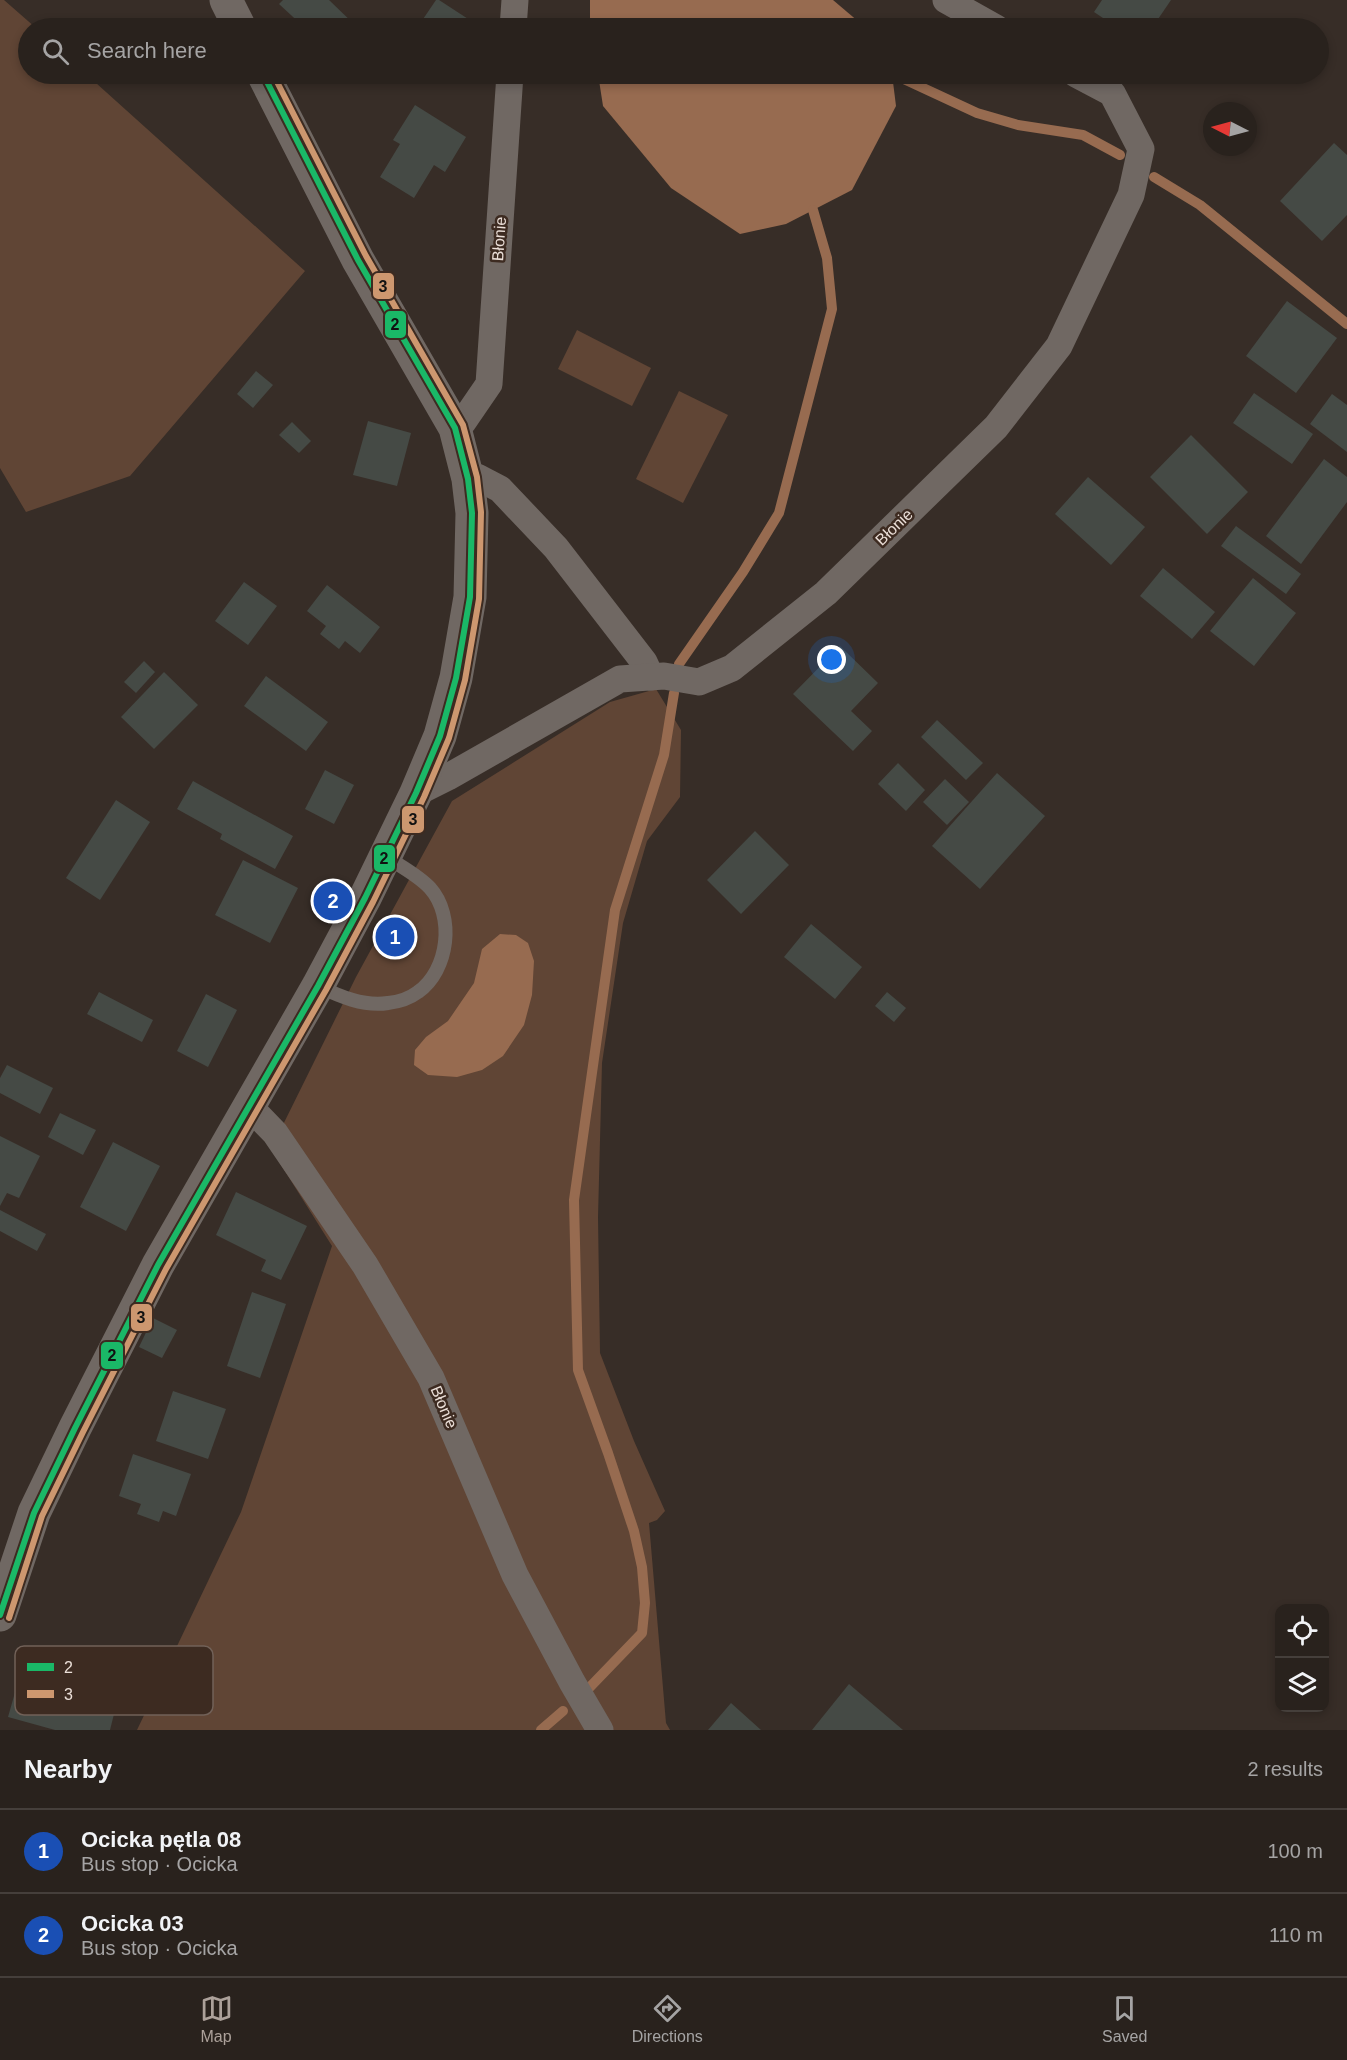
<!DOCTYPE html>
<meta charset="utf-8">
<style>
body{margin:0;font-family:Helvetica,sans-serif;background:#312a26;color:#f1f3f6}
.controls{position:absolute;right:18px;bottom:18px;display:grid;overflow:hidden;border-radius:12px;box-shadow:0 3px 9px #0003}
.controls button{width:54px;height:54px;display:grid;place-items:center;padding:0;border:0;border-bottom:2px solid #453f3b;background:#29221d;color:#f1f3f6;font:30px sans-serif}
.compass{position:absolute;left:1203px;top:102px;width:54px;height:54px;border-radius:50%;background:#29221d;box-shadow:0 3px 9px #0003;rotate:276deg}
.you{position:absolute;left:832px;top:660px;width:21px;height:21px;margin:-15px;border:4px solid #fff;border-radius:50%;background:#1a73e8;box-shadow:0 0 0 9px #1a73e833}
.badge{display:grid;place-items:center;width:39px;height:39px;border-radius:50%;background:#aca19a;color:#fff;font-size:20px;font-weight:700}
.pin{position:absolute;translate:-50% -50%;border:3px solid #fff;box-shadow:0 2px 6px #0006}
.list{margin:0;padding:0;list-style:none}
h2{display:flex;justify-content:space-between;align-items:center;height:78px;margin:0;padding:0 24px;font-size:26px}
h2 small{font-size:20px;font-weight:400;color:#a5a4a4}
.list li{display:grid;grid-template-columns:39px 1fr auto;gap:18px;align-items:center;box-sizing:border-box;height:84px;padding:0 24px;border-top:2px solid #453f3b}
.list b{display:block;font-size:22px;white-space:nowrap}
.list p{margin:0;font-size:20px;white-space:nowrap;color:#a5a4a4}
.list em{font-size:20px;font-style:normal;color:#a5a4a4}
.icon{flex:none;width:33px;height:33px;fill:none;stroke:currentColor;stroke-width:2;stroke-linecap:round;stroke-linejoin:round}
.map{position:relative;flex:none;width:1347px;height:1730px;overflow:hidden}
.search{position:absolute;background:#29221d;box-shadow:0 3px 9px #0003;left:18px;right:18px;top:18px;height:66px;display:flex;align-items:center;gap:15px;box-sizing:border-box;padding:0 21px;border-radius:33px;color:#a5a4a4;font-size:22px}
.sheet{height:246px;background:#29221d}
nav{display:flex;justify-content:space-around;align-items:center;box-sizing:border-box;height:84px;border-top:2px solid #453f3b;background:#29221d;font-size:16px;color:#a5a4a4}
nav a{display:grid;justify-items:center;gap:3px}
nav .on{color:#aca19a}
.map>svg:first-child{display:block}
</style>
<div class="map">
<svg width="1347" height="1730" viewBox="0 0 1347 1730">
<rect width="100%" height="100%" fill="#372d27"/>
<!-- green -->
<g fill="#604535">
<path d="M0 0H4L36 28H28V74H86L305 271 130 476 26 512 0 468Z"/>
<path d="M577 330 651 368 632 406 558 369Z"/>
<path d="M679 391 728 415 683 503 636 479Z"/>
<path d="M656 689 681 730 680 797 647 841 623 923 602 1063 598 1217 600 1353 634 1441 665 1511 657 1520 649 1523 666 1723 670 1730H137L241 1512 332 1246 271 1149 356 977 452 801 610 702Z"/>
</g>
<!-- water -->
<g fill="#976b50">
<path d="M590 0H833L866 28H590Z"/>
<path d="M598 74H892L896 106 852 190 786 224 740 234 671 188 603 106Z"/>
<path d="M500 934 516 935 528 943 534 961 532 995 524 1025 503 1056 482 1070 457 1077 428 1075 414 1065 415 1050 426 1037 448 1021 474 983 482 949Z"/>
</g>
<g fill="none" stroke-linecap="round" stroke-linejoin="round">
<!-- stream -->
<g stroke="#976b50" stroke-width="10">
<path d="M893 74 977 113 1018 125 1083 135 1120 155"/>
<path d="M1154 177 1200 205 1347 324"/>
<path d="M679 664 743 572 779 513 832 309 827 258 813 210"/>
<path d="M589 1688 642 1633 645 1603 642 1567 634 1531 608 1453 578 1370 574 1200 615 910 664 755 674 693"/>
<path d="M541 1730 563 1711"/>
</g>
</g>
<!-- building -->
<g fill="#454a45">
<path d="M283 0H329L358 28H305L279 4Z"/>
<path d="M436 0H439L482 28H417Z"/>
<path d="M1102 0H1171L1152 28H1118L1094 12Z"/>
<path d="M415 105 466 137 445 172 434 165 414 198 380 177 400 144 393 140Z"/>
<path d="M1334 143 1347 155V215L1322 241 1280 201Z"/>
<path d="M1287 301 1337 338 1296 393 1246 356Z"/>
<path d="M256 371 273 385 253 408 237 394Z"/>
<path d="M1254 393 1313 434 1292 464 1233 423Z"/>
<path d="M1332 394 1347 405V452L1310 424Z"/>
<path d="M368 421 411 433 397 486 353 475Z"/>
<path d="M292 422 311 441 299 453 279 435Z"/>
<path d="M1191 435 1248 492 1207 534 1150 477Z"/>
<path d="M1324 459 1347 477V502L1301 564 1266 536Z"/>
<path d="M1088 477 1145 527 1111 565 1055 514Z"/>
<path d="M1236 526 1301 574 1286 594 1221 546Z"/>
<path d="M1163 568 1215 612 1192 639 1140 596Z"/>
<path d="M1253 578 1296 613 1254 666 1210 631Z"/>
<path d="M244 582 277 606 248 645 215 621Z"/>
<path d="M327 585 380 627 360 653 345 641 339 649 320 634 326 626 307 611Z"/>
<path d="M840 646 878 683 851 711 872 731 853 751 793 694Z"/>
<path d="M144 661 155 672 136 693 124 682Z"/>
<path d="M164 672 198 705 154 749 121 717Z"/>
<path d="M266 676 328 722 306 751 244 706Z"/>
<path d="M937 720 983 763 966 780 921 737Z"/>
<path d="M898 763 925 790 906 811 878 784Z"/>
<path d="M325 770 354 785 334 824 305 809Z"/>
<path d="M997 773 1045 816 980 889 932 846Z"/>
<path d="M945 779 969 802 947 825 923 802Z"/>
<path d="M193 781 293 836 275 869 220 839 222 834 177 809Z"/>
<path d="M116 800 150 822 100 900 66 878Z"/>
<path d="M755 831 789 865 741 914 707 880Z"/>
<path d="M243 860 298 888 270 943 215 915Z"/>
<path d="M811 924 862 967 835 999 784 957Z"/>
<path d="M99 992 153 1020 142 1042 87 1014Z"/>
<path d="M887 992 906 1008 894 1022 875 1006Z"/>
<path d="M206 994 237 1010 208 1067 177 1051Z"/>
<path d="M7 1065 53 1088 40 1114 0 1093V1078Z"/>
<path d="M60 1113 96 1130 83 1155 48 1137Z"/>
<path d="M0 1136 40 1156 19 1198 7 1193 0 1206Z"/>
<path d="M113 1142 160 1166 126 1231 80 1207Z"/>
<path d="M236 1192 307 1226 281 1280 261 1271 266 1260 216 1235Z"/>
<path d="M0 1210 46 1234 37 1251 0 1231Z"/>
<path d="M252 1292 286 1304 260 1378 227 1366Z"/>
<path d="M153 1318 177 1330 162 1358 139 1347Z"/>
<path d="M173 1391 226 1409 208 1459 156 1441Z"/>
<path d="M133 1454 191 1474 176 1516 163 1511 159 1522 137 1514 141 1504 119 1496Z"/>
<path d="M18 1682 115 1710 110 1730H55L8 1717Z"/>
<path d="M849 1684 903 1730H812Z"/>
<path d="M731 1703 761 1730H708Z"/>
</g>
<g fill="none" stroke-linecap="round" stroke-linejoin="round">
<!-- service -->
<path stroke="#706863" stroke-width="14" d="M318 986C339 996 364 1007 388 1003 398 1002 410 998 418 992 449 970 455 916 430 888 418 875 400 866 385 856"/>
<!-- minor -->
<g stroke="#706863" stroke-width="27">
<path d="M946 0 996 28"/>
<path d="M513 28 515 0"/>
<path d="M455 428 463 422 489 384 510 74"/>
<path d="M468 479 477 477 500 489 556 548 644 662 651 677"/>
<path d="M416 793 448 777 620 679 664 676 699 682 732 668 826 593 996 427 1059 346 1131 195 1141 149 1112 93 1076 74"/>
<path d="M249 1106 275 1133 365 1265 431 1378 515 1575 572 1682 600 1730"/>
</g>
<!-- tertiary -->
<g stroke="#706863" stroke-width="33">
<path d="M226 0 240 28"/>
<path d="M0 1615 34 1513 75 1428 158 1265 318 986 365 898 416 793 440 736 456 678 470 597 472 513 468 479 455 428 358 260 263 74"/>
</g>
<!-- bus-1 casing -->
<g stroke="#3d2b21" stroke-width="10">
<path id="bus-1" d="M0 1615 34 1513 75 1428 158 1265 318 986 365 898 416 793 440 736 456 678 470 597 472 513 468 479 455 428 358 260 263 74"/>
</g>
<!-- bus-2 casing -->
<g stroke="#3d2b21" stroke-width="10">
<path id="bus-2" d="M9 1618 42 1516 83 1432 166 1269 326 990 373 902 424 797 449 738 465 680 479 599 481 512 477 477 463 425 366 256 273 74"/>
</g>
<!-- bus-1 -->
<use href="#bus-1" stroke="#1ab867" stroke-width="6"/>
<!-- bus-2 -->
<use href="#bus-2" stroke="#cd976f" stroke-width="6"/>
</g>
<g text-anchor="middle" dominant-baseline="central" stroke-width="5" stroke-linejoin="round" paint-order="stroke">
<!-- street labels -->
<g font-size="16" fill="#ebdfd8" stroke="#3d2b21">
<text transform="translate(499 239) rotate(-86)">Błonie</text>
<text transform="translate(894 527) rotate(-44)">Błonie</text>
<text transform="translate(444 1407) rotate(67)">Błonie</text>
</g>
</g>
<!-- legend -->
<rect x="15" y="1646" width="198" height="69" rx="9" fill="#3d2b21" stroke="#716158" stroke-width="1.5"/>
<rect x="27" y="1663" width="27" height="8" fill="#1ab867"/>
<rect x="27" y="1690" width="27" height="8" fill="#cd976f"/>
<g font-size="16" fill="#ebdfd8">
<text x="64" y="1673">2</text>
<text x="64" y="1700">3</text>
</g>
<g stroke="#3d2b21" stroke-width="2">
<rect x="372" y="272" width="23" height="28" rx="6" fill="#cd976f"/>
<rect x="384" y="310" width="23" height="29" rx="6" fill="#1ab867"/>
<rect x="401" y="805" width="24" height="29" rx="6" fill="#cd976f"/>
<rect x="373" y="844" width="23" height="29" rx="6" fill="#1ab867"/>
<rect x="130" y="1303" width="23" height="29" rx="6" fill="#cd976f"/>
<rect x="100" y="1341" width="24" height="29" rx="6" fill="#1ab867"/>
</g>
<g font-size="16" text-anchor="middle" font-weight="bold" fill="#111">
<text x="383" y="292">3</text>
<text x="395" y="330">2</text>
<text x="413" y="825">3</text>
<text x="384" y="864">2</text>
<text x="141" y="1323">3</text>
<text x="112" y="1361">2</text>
</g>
</svg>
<div class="controls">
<button><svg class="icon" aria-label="locate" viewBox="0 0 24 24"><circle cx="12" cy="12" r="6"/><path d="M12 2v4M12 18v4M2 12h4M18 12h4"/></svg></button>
<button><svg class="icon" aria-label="layers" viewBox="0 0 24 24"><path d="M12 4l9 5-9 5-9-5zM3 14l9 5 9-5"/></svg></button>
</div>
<svg class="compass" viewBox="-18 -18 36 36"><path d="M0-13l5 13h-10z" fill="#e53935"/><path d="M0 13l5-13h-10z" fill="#a5a4a4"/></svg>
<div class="you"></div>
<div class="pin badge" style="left:395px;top:937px;background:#1a4fb4">1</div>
<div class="pin badge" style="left:333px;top:901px;background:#1a4fb4">2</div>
<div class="search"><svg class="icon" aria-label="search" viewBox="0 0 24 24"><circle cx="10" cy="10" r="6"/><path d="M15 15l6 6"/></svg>Search here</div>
</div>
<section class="sheet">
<h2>Nearby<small>2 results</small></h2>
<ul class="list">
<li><span class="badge" style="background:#1a4fb4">1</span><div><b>Ocicka pętla 08</b><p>Bus stop · Ocicka</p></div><em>100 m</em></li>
<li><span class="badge" style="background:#1a4fb4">2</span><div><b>Ocicka 03</b><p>Bus stop · Ocicka</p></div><em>110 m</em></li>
</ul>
</section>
<nav>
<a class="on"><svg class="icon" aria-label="map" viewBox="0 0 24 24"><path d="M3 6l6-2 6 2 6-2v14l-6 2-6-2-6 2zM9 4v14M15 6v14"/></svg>Map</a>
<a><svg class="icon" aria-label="directions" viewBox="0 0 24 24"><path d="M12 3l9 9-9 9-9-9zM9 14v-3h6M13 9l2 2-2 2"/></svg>Directions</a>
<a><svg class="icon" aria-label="saved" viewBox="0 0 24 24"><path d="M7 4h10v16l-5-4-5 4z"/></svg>Saved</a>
</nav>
